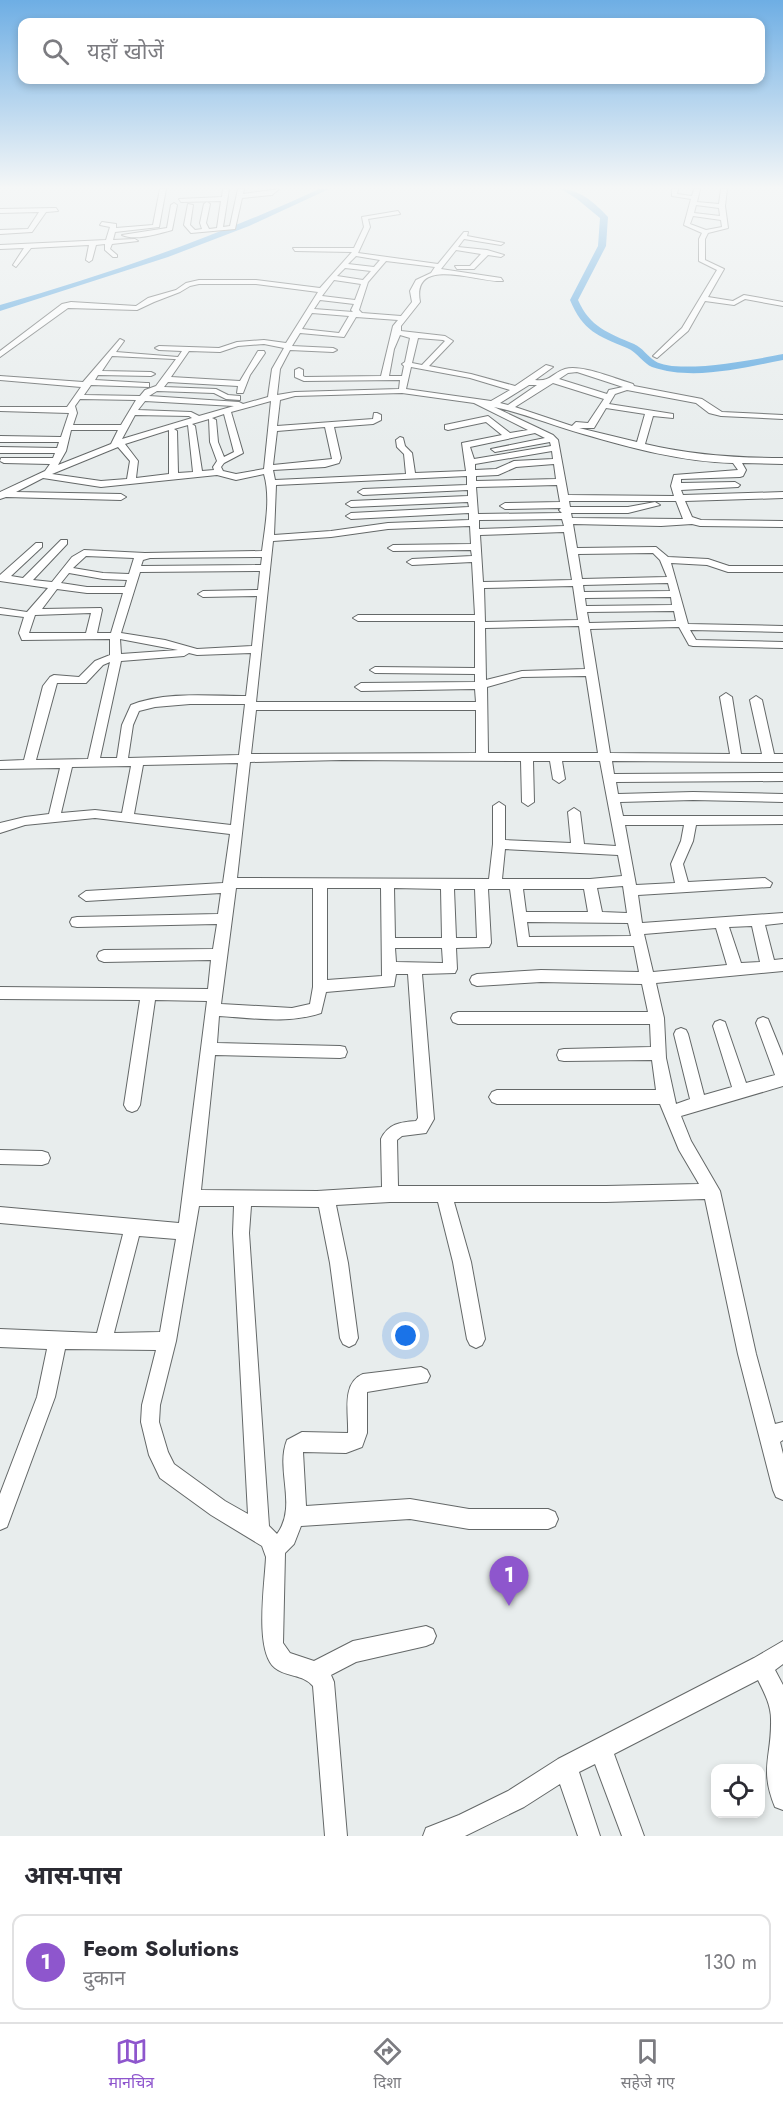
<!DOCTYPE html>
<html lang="hi">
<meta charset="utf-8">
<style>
body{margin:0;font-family:Jost,"Noto Sans Devanagari",sans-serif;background:#f7f7f7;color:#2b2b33}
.controls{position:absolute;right:18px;bottom:18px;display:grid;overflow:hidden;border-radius:12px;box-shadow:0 3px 9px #0003}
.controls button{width:54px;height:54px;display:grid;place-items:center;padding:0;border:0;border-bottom:2px solid #e1e1e2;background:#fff;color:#2b2b33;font:30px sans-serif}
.you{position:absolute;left:406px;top:1336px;width:21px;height:21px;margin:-15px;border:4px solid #fff;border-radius:50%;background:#1a73e8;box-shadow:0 0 0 9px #1a73e833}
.badge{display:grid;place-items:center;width:39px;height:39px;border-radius:50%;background:#8e56cd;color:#fff;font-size:20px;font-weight:700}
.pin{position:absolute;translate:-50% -50px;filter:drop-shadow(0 2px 3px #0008)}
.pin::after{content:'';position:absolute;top:32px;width:21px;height:18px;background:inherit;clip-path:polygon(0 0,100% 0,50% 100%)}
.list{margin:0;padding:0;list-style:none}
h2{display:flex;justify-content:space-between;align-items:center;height:78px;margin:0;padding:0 24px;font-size:26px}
h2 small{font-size:20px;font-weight:400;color:#7c7c81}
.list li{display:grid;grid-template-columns:39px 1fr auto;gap:18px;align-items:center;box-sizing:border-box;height:96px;margin:0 12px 12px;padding:0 12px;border:2px solid #e1e1e2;border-radius:12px}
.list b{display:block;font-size:22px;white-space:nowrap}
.list p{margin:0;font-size:20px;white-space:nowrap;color:#7c7c81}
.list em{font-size:20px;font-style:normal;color:#7c7c81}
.icon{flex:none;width:33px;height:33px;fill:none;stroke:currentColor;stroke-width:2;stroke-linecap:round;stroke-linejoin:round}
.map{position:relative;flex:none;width:783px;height:1836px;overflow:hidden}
.search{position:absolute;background:#fff;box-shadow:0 3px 9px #0003;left:18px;right:18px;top:18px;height:66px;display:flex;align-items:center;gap:15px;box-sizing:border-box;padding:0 21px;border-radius:12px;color:#7c7c81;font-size:22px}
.sheet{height:186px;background:#fff}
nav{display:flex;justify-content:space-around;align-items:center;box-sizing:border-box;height:84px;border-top:2px solid #e1e1e2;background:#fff;font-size:16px;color:#7c7c81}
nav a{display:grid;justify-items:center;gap:3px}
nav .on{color:#8e56cd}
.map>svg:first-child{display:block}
</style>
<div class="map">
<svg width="783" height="1836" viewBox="0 0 783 1836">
<rect width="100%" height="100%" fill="#e8eded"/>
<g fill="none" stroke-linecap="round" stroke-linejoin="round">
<!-- river -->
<g fill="#57a5df" fill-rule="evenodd">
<path d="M319 189H329L249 226 168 257 0 311V305C109 274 216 237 319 189Z"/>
<path d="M561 189C580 189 596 204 608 217L606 246 578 300C590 327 608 333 634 344 643 348 647 356 655 361 676 375 758 359 783 354V360C742 368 693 381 652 367 644 364 637 352 627 348 598 336 583 331 570 300L598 246 600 218 577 199Z"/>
</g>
<!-- minor casing -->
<g stroke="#646868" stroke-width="2">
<g id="minor">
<path d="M160 189H166L159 227 115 232 113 240 135 239 138 241 112 244 110 249 117 255V257H113L105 250V244L96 245 92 260 89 262 86 260 89 245 31 248 16 267 13 265 24 248 0 249V245L106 240 110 227 100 225 102 222 116 224V228L153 225Z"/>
<path d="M223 189H229L223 227 230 226 238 189H244L243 194 279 189 272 195 242 198 235 229 191 233 184 225 188 204 193 205 190 225 195 230 202 229 200 223 204 204 207 202 210 204 206 223 209 229 217 228 221 201 181 202 179 199 222 197Z"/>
<path d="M672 189H678L677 194 692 196 694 189H700L697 202 719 204 721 189H727L725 206 728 228 708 233 705 239V260L724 269 708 297 733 301 744 295 783 302V306L745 299 734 305 705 301 688 331 657 358 653 356 682 328 717 270 699 261V239L702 233 684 225 691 199 672 196ZM696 205 719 208 720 216 694 213ZM693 216 721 220 722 227 706 230 690 224Z"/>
<path d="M174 203 177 205 172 230C158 234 135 241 122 235L167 228 171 205Z"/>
<path d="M56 208 58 211 46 212 32 232 0 234V230L28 229 39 212 0 213V209Z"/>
<path d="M398 211 400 214 368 219 370 227 358 253 438 264 464 232H468L467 236 504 243 501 245 464 239 458 247 487 250 504 255 501 257 488 255 474 269H457L455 266H470L481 254 456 250 441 269 501 278 503 281C479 283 411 254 420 302L401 326V331L445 336 453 341 429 366 471 374 515 386 546 365 553 367 535 380C551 382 552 373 565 369 581 364 616 379 633 384L634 386 702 399 722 412 783 415V419L721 416 709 413 696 403 627 390 615 394 609 404 673 414V418L653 416 645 444C691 455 736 458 783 458V464L742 463 746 470 743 476 740 477 681 479V483L735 482 740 485 738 487 681 490 683 495 783 492V498L685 501 692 517 701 520 783 521V527L700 526 692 524 661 526 573 524 577 548 656 547 668 557 708 559 729 566H783V572H728L707 565 671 563 688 624 783 626V632L690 630 696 640 783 642V648L693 646 689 645 679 627 590 629 610 753 730 754 720 697 726 693 732 697 741 754H762L750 700 756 696 762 700 774 754H783V762L612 761 614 774 783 773V781L616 782 618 794 693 792 783 794V802L693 800 620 802 623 816H783V824L696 825 693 841 683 864 688 882 765 878 772 883 770 887 638 895 642 923 783 913V923L765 925 774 960 783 959V971L656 983 664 1018 666 1058 676 1104 690 1099 674 1034 676 1030 681 1028 686 1030 688 1034 704 1095 732 1087 713 1026 715 1022 720 1020 725 1022 746 1083 775 1075 756 1023 758 1019 763 1017 768 1019 783 1056V1086L681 1116 691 1141 720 1191 756 1354 775 1424 783 1422V1440L780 1442 783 1454V1500L776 1497 773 1490 738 1354 705 1199 606 1202H454L471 1262 485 1339 482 1345 476 1348 470 1345 467 1339 453 1262 438 1202H390L336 1205 348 1263 358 1338 355 1344 349 1347 343 1344 340 1338 330 1263 319 1207 251 1206 249 1233 269 1526 277 1534C298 1506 275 1470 287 1440L302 1432 348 1433C349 1414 341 1383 363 1374L421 1367 427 1370 430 1376 427 1382 367 1392V1433L362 1447 346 1453 303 1452 306 1506 410 1499 469 1509H548L555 1512 558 1519 555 1526 548 1529H469L410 1519 301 1526 294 1544 285 1553 283 1643 290 1653 314 1661 353 1641 426 1626 433 1629 436 1636 433 1643 426 1646 356 1662 331 1675 334 1682 347 1836H325L313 1686C303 1674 286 1677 275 1668 254 1651 265 1583 266 1557L262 1546 211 1515 160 1478 149 1455 141 1422 142 1405 156 1350 65 1349 55 1397 7 1527 0 1530V1494L37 1397 47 1349 0 1347V1329L97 1333 123 1234 0 1223V1207L179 1223 207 1001 155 1000 140 1105 137 1110 132 1112 127 1110 124 1105 140 1000 0 999V987L208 989 211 960 104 962 99 960 97 956 99 952 104 950 213 949 217 924 77 927 72 926 70 922 72 918 77 917 218 914 221 893 86 901 79 896 86 891 223 883 230 834 95 818 25 825 0 833V823L25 817 49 814 60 768 0 769V761L24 760 43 686 50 677 54 675 79 677 95 661 110 655V639L22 640 19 633 24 617 0 614V608L27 612 48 588 0 581V575L36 543H42V547L11 576 23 578 61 540H67V544L33 580 52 582 72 557 84 550 145 553 262 551C265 527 271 498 264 474L236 480 217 475 101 487 43 478 16 492 121 494 126 497 121 500 6 497 0 499V492L45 471 50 464 4 463 0 461 1 458H53L55 453H0V447L57 448 59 442H0V436L61 437 69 413 0 411V407H67L81 387 0 380V376L83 382 120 339 124 341 116 352 178 357 182 351 159 350 155 348 159 346 219 348 237 342 264 340 286 343 318 292 256 284H199L190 286 180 292 154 302 137 310 68 308 0 357V351L62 304 71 302 136 306 148 298 176 290 186 283 199 280H256L320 288 352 252 295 251 293 248H354L364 227 362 217ZM356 256 380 260 374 267 348 264ZM386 261 435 267 431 273 416 280 410 291 412 302 401 316 362 313 359 310 368 282ZM345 268 371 271 363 280 337 276ZM334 280 361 284 355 300 322 296ZM320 300 354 304 351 310 353 312 314 309ZM312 313 349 316 339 333 302 329ZM356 317 398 320 393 326 381 376 305 377 303 376V370L299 368 295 370V377L304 381 400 380 399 389 295 392 277 395 280 369 290 350 333 352 337 350 333 348 292 346 300 333 344 337ZM400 335 410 338 405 362 402 364 404 366 402 376H389L394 349ZM418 338 443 340 445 341 422 365 412 363ZM264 344 284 348 272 369 268 397 243 404 239 402 149 396 157 391 214 393 226 399 240 400V396L228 395 216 389 164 387 168 382 238 386 237 393H243L250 375 265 353 264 351H258L240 381 171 377 189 351 220 352 238 346ZM112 356 174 359H176L156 386 145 390 140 396 84 395 91 385 149 387V383H146L95 380 98 375 151 376 155 374 151 372 102 371ZM411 367 470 378 510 390 491 401 406 389ZM577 372 623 387 609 390 607 394 559 379 568 373ZM553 383 604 399 588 423 576 422 572 426 515 407ZM529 385H537L508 405 500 403ZM402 393 474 403 528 430 510 433 488 416 445 425V429L448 430 486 422 502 435 462 443 466 471 415 473 412 453 405 446 403 438 400 437 396 440 397 447 404 454 406 474 275 480 273 470 325 467 339 463 341 458 334 427 373 424 381 420V415L377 413H374L373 419 277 426 280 400 295 396ZM80 399 136 400 121 425H73L77 413 75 406ZM145 401 234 406 199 416 191 412 138 410ZM271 401 264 469 236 474 223 471 221 467 224 463 243 453 231 412ZM494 407C524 413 553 426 583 434 631 448 683 462 733 463L738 470 674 475 671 486 674 496 568 495 558 440 553 435ZM606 408 645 414 637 442 579 428H594ZM224 414 234 452 224 457 218 442 216 420 212 418ZM135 415 189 416 192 418 122 439ZM209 419 210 442 217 461 213 467 214 470 202 471 195 426 192 424ZM188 425 193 472 178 473 177 431 174 429ZM325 427 332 459 273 465 277 431ZM71 430H118L111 444 58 465 66 451ZM169 430V474L136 478 138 461 125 444ZM535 433 545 438 491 449 495 452 550 442 551 446 474 459 470 447ZM118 447 130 461 127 479 101 481 52 474ZM552 451 553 459 514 461 496 469 475 470V464ZM554 464 556 479 476 481V476L498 475 516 467ZM467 476V485L363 489 358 492 363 495 468 490V496L351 501 346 504 351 507 468 502 469 507 351 513 346 516 351 519 469 513V520L388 523 331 531 274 535 276 485ZM557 485 560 502 505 503 500 506 505 509 561 508 559 510 562 513 478 514 476 487ZM569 501H676L683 519 572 518 571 513H628L660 505 655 502 628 507H570ZM562 519 564 526 479 529V520ZM470 526 471 544 393 545 388 548 393 551 471 550 472 556 412 559 407 562 412 565 472 562 475 615H358L353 618 358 621H475V668L375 667 370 670 375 673 475 674V682L361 683 355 687 361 691 475 689 476 702H256L273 541 331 537 388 529ZM564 532 572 580 483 582 480 535ZM653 553 660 560 667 577 582 579 578 554ZM86 556 134 558 129 574 103 573 73 568ZM262 557 261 565 141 566 143 560 150 558ZM260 571 258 590 203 591 198 594 203 597 257 596 252 646 197 649 165 640 121 633 140 572ZM69 573 103 579 127 580 125 587H87L61 583ZM668 583 670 591 584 592 583 585ZM573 586 578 620 485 622 484 588ZM57 589 87 593H123L111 633H97L102 610 101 608 42 609ZM671 597 672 605 586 606 585 598ZM674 611 676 621 589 623 587 612ZM91 613 86 633H29L35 615ZM579 626 585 669 522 671 486 680 485 628ZM120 639 178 650 121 654ZM189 653 197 655 251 653 246 696C210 696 165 691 131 705L122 725 117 758H100L121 661 184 656ZM110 662 88 759 36 760 57 683H86L103 665ZM586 676 598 753H488L487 687 522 677ZM190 704H245L239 755 128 758 133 725 139 711 155 707ZM256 710H476V753L251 754ZM342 760 521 761 522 802 528 806 534 802 533 761H550L553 779 559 783 565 779 562 761H600L616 846 584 844 580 812 574 808 568 812 571 843 505 840V806L499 802 493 806V844L489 879 237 878 250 762ZM238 763 231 825 134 814 143 765ZM131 766 122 813 95 810 61 813 72 767ZM625 825H684L681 841 671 864 675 883 636 885ZM505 849 618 855 622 876 590 879H502ZM623 886 627 913 602 912 597 888ZM236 888H313V987L310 1004 292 1008 221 1004ZM327 888H381L382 976 327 980ZM394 888 441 889 442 938H395ZM454 889H475L477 938H456ZM488 889H510L518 946H634L639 972 541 970 477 974 472 976 470 980 472 984 477 986 541 982 642 984 648 1012H458L453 1014 451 1018 453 1022 458 1024H650L651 1047 564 1049 559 1050 557 1055 559 1060 564 1061 652 1060 656 1090H497L492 1092 489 1097 492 1102 497 1104H660L679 1150 699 1184 606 1186H398L397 1140 402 1136 426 1133 434 1119 422 974 455 973 457 969 456 948 489 947 491 943ZM523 889H584L588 912H526ZM527 922 628 923 631 936 529 937ZM752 926 760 962 741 963 729 927ZM716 928 727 965 653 972 644 934ZM395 948H442L443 963 396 962ZM396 974H408L418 1118 416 1121C400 1122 388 1124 381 1139L382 1187 317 1191 201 1190 215 1055 340 1058 345 1057 347 1052 345 1047 340 1046 217 1043 219 1016C253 1018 289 1024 321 1013L326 992 394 986ZM199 1206H234L233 1233 248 1514 225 1501 174 1464 168 1452 159 1422 160 1405 176 1341ZM139 1236 176 1239 160 1332 114 1333Z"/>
<path d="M0 1150 42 1151 48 1153 50 1158 48 1163 42 1165 0 1164Z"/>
<path d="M783 1641V1664L775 1670 783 1685V1810L775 1807C759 1768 772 1757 771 1719 771 1705 764 1692 758 1680L614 1754 644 1836H622L595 1764 579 1772 600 1836H578L560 1784 524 1807 465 1836H423L426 1828 459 1815 508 1791 558 1759 754 1658Z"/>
</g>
</g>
<!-- minor -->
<use href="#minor" fill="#fff" fill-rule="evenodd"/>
</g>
<!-- sky -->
<linearGradient id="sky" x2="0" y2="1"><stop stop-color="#6eaee4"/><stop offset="0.42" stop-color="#f5f7f7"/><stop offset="1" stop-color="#f5f7f7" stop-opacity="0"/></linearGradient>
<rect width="783" height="446" fill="url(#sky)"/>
</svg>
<div class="controls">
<button><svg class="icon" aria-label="locate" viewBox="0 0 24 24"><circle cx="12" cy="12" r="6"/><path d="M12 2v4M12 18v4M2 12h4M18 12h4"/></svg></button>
</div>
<div class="you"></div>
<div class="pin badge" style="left:509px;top:1606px">1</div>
<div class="search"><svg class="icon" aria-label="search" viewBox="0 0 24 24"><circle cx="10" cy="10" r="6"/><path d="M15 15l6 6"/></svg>यहाँ खोजें</div>
</div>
<section class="sheet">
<h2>आस-पास<small></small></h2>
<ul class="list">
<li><span class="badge">1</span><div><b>Feom Solutions</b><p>दुकान</p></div><em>130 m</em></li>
</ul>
</section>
<nav>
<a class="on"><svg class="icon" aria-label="map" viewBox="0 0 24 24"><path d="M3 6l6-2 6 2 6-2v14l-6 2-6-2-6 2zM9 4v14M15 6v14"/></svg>मानचित्र</a>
<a><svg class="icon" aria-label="directions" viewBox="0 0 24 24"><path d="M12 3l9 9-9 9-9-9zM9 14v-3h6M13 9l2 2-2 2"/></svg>दिशा</a>
<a><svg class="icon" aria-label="saved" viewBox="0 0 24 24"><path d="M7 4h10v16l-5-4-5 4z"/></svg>सहेजे गए</a>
</nav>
